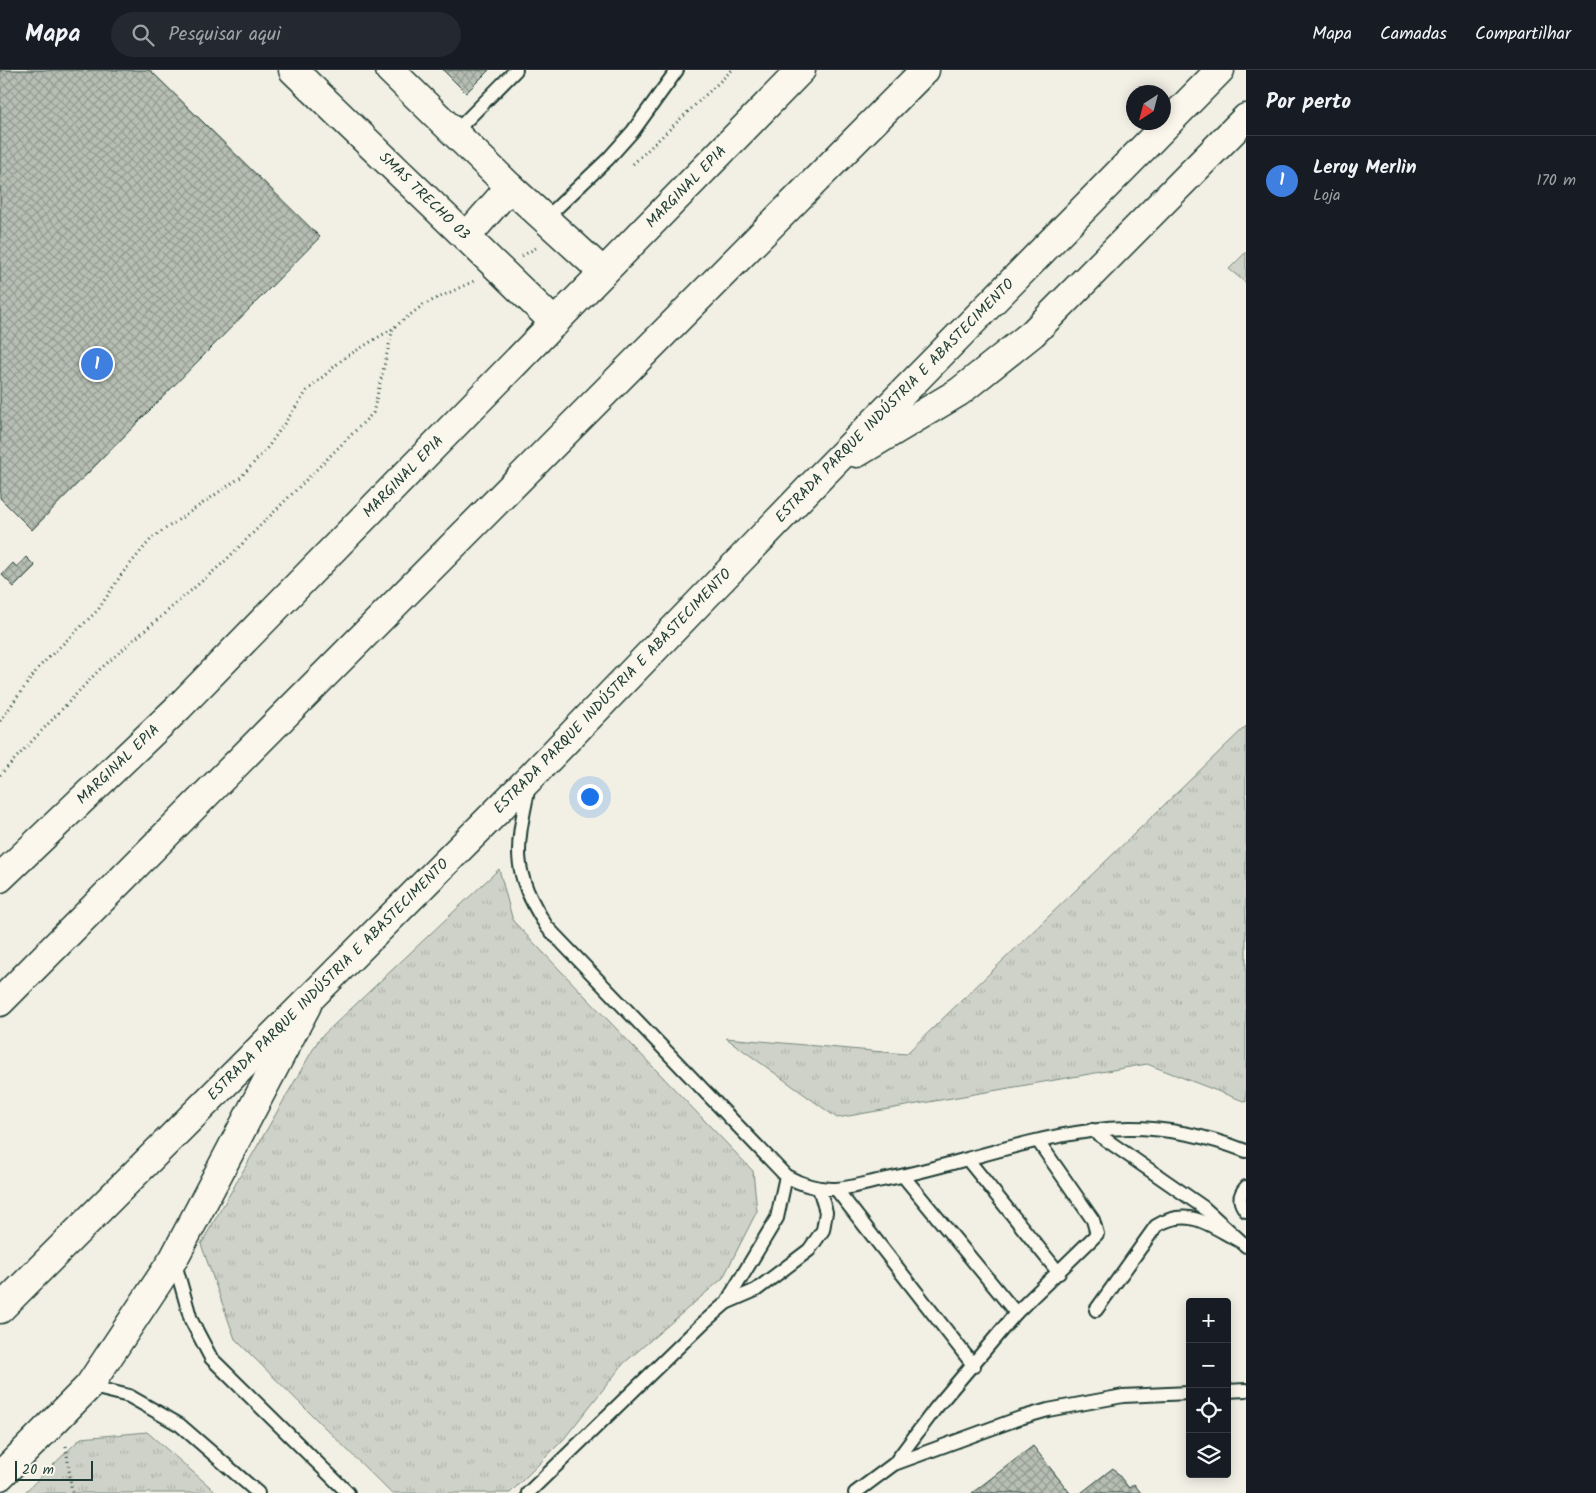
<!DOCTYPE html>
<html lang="pt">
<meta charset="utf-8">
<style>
body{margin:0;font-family:Kalam,sans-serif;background:#242831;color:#f1f3f6}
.controls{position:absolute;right:15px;bottom:15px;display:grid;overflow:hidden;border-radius:5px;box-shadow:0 2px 12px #0003}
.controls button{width:45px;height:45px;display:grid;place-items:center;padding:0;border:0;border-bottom:1px solid #363941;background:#171b24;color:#f1f3f6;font:25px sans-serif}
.compass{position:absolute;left:1126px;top:15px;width:45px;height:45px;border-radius:50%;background:#171b24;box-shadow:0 2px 12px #0003;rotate:216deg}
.scale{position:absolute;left:15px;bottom:12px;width:78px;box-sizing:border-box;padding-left:5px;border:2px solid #1f3d34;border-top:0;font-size:14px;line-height:18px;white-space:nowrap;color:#1f3d34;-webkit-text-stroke:4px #fbf7ec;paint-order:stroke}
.you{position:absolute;left:589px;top:726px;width:18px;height:18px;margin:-12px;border:4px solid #fff;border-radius:50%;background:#1a73e8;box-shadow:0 0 0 8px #1a73e833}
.badge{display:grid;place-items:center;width:32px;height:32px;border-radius:50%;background:#d1495b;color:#fff;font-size:16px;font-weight:700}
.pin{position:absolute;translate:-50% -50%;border:2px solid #fff;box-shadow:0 1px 5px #0006}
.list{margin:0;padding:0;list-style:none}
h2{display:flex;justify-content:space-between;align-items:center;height:65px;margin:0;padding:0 20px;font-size:21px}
h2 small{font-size:16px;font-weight:400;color:#9ea1a6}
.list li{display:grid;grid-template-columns:32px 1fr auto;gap:15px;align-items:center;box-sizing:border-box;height:90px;padding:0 20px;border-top:1px solid #363941}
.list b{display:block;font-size:19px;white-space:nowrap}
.list p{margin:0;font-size:16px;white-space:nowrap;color:#9ea1a6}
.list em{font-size:16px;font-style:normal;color:#9ea1a6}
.icon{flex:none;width:28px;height:28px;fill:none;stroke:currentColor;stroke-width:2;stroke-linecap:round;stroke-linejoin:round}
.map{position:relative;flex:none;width:1246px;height:1423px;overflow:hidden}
header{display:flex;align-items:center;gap:30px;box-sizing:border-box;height:70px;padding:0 25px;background:#171b24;border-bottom:1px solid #363941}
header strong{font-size:24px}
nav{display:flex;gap:28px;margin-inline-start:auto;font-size:18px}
.search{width:350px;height:45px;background:#242831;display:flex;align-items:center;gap:12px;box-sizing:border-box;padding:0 18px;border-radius:28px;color:#9ea1a6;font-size:19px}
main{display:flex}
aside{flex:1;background:#171b24}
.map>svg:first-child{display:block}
</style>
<header>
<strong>Mapa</strong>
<div class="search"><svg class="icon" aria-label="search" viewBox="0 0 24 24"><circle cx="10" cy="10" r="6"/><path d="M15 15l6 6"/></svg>Pesquisar aqui</div>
<nav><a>Mapa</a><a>Camadas</a><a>Compartilhar</a></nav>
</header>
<main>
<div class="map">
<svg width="1246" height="1423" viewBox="0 0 1246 1423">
<defs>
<pattern id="grass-tufts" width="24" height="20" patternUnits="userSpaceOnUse" patternTransform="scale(1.25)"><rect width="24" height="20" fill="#cfd2c8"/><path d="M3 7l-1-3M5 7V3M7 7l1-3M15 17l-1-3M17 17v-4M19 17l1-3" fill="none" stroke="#b1b5ac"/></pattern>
<pattern id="building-cross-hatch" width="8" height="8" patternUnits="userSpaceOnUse" patternTransform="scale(1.25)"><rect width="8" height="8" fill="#b7beb3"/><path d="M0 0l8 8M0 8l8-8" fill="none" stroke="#949c92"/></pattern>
</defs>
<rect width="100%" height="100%" fill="#f2f0e5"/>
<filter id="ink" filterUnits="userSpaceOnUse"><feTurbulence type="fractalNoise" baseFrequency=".02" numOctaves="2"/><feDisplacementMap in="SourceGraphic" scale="10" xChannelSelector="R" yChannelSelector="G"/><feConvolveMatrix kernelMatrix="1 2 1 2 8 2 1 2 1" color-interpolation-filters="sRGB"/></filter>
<g filter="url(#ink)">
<!-- grass -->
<g fill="url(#grass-tufts)" stroke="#77887e">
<path d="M1246 182V213L1229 199Z"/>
<path d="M1246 656V1032L1147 994 837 1048 726 968 906 984Z"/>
<path d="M499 799 513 851 753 1101 757 1141 723 1208 624 1293 563 1370 510 1423H391L235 1269 201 1174 319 969Z"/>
<path d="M147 1362 217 1423H24L81 1368Z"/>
</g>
<!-- building -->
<g fill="url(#building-cross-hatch)" stroke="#1f3d34">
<path d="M0 0H150L320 167 32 460 0 428Z"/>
<path d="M443 0H489L466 23Z"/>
<path d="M26 487 35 496 14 517 2 505 13 493 17 497Z"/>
<path d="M1033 1376 1070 1423H972Z"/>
<path d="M1113 1398 1129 1418 1134 1414 1141 1423H1081Z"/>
</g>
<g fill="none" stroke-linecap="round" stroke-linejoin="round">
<!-- lane casing -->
<g stroke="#1f3d34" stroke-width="16">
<g id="lane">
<path d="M454 63 516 0"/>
<path d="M545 149 608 89 633 61 677 0"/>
<path d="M529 716C516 779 510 799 547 857L786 1106C800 1114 819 1120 836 1119 850 1118 864 1114 877 1111 949 1098 1018 1070 1090 1061 1143 1053 1196 1062 1246 1081"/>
<path d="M1092 1060 1203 1137 1246 1176"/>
<path d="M968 1090 1059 1203"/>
<path d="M904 1107 1016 1243"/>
<path d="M1246 1117C1238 1126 1239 1132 1246 1141"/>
<path d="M836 1119 974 1296"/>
<path d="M174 1190 191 1250 211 1288 348 1423"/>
<path d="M726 1233 777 1148 786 1106"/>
<path d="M1096 1240 1156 1156C1188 1136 1209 1155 1238 1170"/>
<path d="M89 1316 129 1326 180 1355 258 1423"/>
<path d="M1227 1321 1246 1320"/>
<path d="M894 1394 935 1339 1016 1243 1097 1164 1093 1150 1038 1071"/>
<path d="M528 1423 703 1253 726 1233 756 1220 809 1180 823 1160 826 1142 819 1118"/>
<path d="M855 1423 894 1394 1020 1348 1048 1340 1123 1326 1190 1323"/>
</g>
</g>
<!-- secondary casing -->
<g stroke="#1f3d34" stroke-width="31">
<g id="secondary">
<path id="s1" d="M293 0 555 253"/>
<path d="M390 0 510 117 603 202"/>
<path d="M466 167 510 117"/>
<path d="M0 1406 89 1316 174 1188 307 935"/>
</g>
</g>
<!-- primary casing -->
<g stroke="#1f3d34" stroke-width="31">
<g id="primary">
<path id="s2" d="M0 808 179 637 801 0"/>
</g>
</g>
<!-- highway casing -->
<g stroke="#1f3d34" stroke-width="31">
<g id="highway">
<path d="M857 383 959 322 1033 263 1246 48"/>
<path d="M0 932 925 0"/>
<path id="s3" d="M0 1239 530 708 824 403 1220 0"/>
</g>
</g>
<!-- path -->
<g stroke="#1f3d34" stroke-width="3" stroke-dasharray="1 4" stroke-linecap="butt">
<path d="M633 94 732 0"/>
<path d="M522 186 536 178"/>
<path d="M0 651 39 597 98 540 121 505 152 468 241 407 268 377 307 321 344 288 392 259"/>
<path d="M0 705 99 600 223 493 373 343 393 258 423 235 474 211"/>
<path d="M66 1376 72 1423"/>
</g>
<!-- lane -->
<use href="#lane" stroke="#fbf7ec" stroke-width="12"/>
<!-- secondary -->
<use href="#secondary" stroke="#fbf7ec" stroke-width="28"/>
<!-- primary -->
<use href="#primary" stroke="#fbf7ec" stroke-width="28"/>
<!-- highway -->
<use href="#highway" stroke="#fbf7ec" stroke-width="28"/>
</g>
</g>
<g text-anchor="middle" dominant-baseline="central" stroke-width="4" stroke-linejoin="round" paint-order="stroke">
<!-- street labels -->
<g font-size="15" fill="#1f3d34" stroke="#fbf7ec">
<text stroke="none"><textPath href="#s2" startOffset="974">MARGINAL EPIA</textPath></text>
<text stroke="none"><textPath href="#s1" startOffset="182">SMAS TRECHO 03</textPath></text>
<text stroke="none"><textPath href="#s3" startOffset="1275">ESTRADA PARQUE INDÚSTRIA E ABASTECIMENTO</textPath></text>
<text stroke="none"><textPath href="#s2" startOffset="569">MARGINAL EPIA</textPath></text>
<text stroke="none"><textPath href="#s3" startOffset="870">ESTRADA PARQUE INDÚSTRIA E ABASTECIMENTO</textPath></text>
<text stroke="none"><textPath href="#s2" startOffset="164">MARGINAL EPIA</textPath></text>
<text stroke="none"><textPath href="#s3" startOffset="465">ESTRADA PARQUE INDÚSTRIA E ABASTECIMENTO</textPath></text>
</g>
</g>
</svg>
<div class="controls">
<button>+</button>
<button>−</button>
<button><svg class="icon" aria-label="locate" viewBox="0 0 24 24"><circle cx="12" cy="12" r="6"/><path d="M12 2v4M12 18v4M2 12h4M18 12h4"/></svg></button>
<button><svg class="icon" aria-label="layers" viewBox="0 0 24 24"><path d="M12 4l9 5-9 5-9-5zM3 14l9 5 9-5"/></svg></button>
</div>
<svg class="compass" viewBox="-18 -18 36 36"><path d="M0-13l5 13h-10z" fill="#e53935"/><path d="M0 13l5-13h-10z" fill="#9ea1a6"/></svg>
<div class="scale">20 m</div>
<div class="you"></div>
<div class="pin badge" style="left:97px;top:294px;background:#3f7fe0">1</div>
</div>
<aside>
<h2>Por perto<small></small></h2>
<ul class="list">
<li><span class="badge" style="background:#3f7fe0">1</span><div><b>Leroy Merlin</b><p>Loja</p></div><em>170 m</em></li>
</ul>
</aside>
</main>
